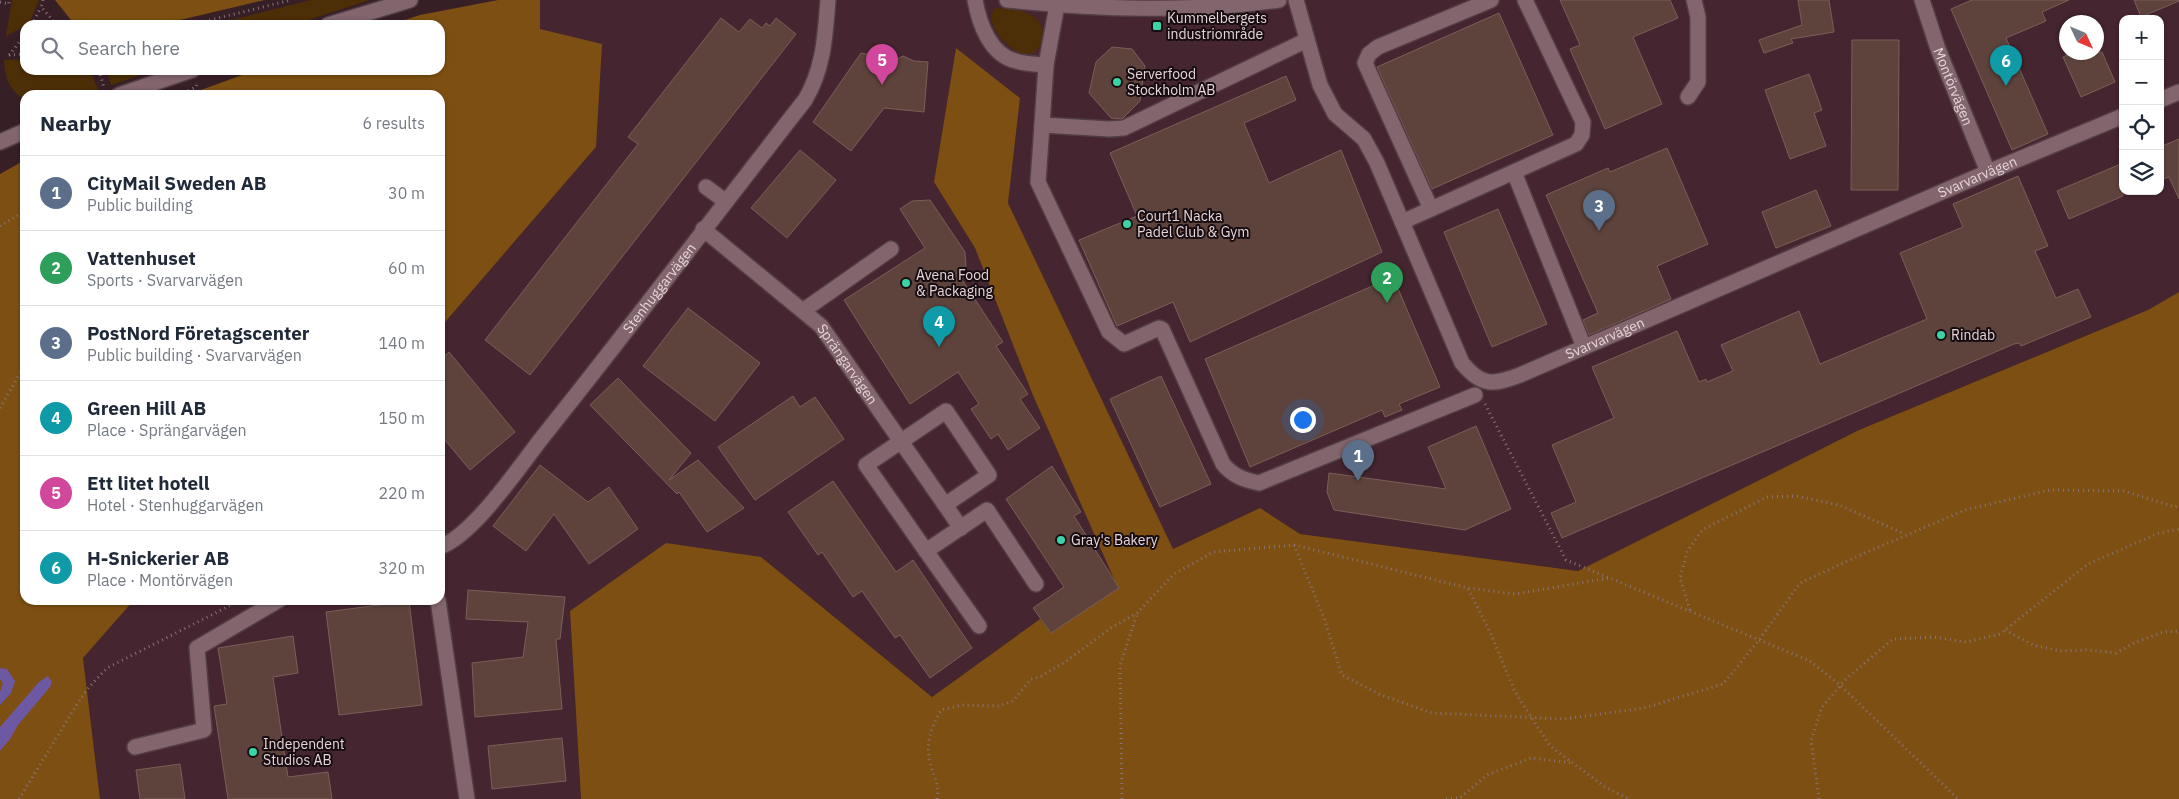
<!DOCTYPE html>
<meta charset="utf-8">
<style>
body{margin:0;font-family:"IBM Plex Sans",sans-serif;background:#f2f2f3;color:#1f2937}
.controls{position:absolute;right:15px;top:15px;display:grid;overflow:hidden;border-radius:10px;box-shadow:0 1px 4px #0004}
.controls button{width:45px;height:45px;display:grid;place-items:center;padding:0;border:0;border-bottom:1px solid #e0e1e3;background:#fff;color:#1f2937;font:25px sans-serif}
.compass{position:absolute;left:2059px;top:15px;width:45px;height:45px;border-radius:50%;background:#fff;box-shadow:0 1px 4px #0004;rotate:134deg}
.you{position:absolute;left:1302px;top:419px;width:18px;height:18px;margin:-12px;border:4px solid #fff;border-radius:50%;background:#1a73e8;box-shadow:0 0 0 8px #1a73e833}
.badge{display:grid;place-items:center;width:32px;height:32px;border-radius:50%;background:#2b7668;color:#fff;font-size:16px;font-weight:700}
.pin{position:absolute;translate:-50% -41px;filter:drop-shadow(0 1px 2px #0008)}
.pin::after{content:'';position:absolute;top:26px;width:18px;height:15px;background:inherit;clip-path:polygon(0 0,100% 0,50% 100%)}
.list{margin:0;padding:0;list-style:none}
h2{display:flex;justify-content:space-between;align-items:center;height:65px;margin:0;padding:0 20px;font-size:21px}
h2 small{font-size:16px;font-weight:400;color:#747a83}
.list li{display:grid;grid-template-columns:32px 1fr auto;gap:15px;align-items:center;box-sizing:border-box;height:75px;padding:0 20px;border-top:1px solid #e0e1e3}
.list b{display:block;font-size:19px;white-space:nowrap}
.list p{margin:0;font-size:16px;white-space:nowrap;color:#747a83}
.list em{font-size:16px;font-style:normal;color:#747a83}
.icon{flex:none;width:28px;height:28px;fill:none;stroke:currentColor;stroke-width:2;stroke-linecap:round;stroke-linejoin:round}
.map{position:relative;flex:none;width:2179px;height:799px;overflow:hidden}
.search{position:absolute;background:#fff;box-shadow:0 1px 4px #0004;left:20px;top:20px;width:425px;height:55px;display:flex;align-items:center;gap:12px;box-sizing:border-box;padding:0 18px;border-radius:15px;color:#747a83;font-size:19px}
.panel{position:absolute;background:#fff;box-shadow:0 1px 4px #0004;left:20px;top:90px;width:425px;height:515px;border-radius:15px}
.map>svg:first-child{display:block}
</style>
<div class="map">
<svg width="2179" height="799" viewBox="0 0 2179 799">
<rect width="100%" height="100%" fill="#371f26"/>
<!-- built -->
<path fill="#45252f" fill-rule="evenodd" d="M540 0H2179V292L2148 310 1859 430 1578 571 1300 534 1260 508 1173 550 1008 203 1020 98 956 48 934 182 975 248 1032 393 1119 588 1051 633 1040 619 932 697 761 557 570 611 581 799H100L83 658 134 600H440V328L596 147 540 29ZM2123 19H2160V191H2123ZM2066 22H2096V52H2066Z"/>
<!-- green -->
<g fill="#4c2e07">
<path d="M12 0H39L29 24 6 36Z"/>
<path d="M311 0H370L293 25H211Z"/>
<path d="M995 8C1014 9 1043 10 1043 35 1043 42 1040 47 1035 52 1019 64 980 25 995 8Z"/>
<path d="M25 59V70H90L98 90 83 95H25V100C9 90 5 78 4 60Z"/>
<path d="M106 70H156L111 85Z"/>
</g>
<!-- forest -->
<g fill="#7d4f12">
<path d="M55 0H265L159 25H75Z"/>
<path d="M498 0H540V29L602 44 596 147 440 328V95H187L256 70H440V25H389L420 15Z"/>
<path d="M956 48 1020 98 1008 203 1173 549 1260 508 1300 534 1578 571 1859 430 2148 310 2179 292V799H581L570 611 666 543 761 557 932 697 1040 619 1051 633 1118 588 1032 393 975 248 934 182Z"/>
<path d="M25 160V600H134L83 658 100 799H0V174Z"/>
</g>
<!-- water -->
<g fill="#6d58a4">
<path d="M0 668 7 669 15 681 11 693 0 705V692L3 683 0 679Z"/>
<path d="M48 676 52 682 50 687 18 725 10 739 0 751V727L39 682Z"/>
</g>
<!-- building -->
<g fill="#5d433c" stroke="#7b5f58">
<path d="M1560 0H1670L1678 18 1633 37 1662 104 1605 129 1570 49 1580 45Z"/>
<path d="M1798 0H1829L1834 32 1791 39 1793 43 1764 53 1759 40 1802 25Z"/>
<path d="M1972 0H2069L2042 12 2046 21 2006 38 2048 134 2012 150 1951 9Z"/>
<path d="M2134 0H2179V1L2141 17Z"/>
<path d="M1499 13 1553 135 1432 189 1377 67Z"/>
<path d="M721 18 739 32 750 19 762 28 766 23 770 26 776 18 796 34 530 375 485 340 638 144 628 137Z"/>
<path d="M1852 40H1899L1898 190H1851Z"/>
<path d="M1112 47 1132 49 1145 66 1140 101 1122 119 1111 118 1089 93 1096 62Z"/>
<path d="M2073 52H2102L2115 82 2081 97 2063 57Z"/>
<path d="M861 53 895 60 903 56 914 61 928 62 924 112 884 108 851 151 813 122Z"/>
<path d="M1809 74 1822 110 1814 113 1826 146 1790 159 1765 90Z"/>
<path d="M1286 76 1296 100 1244 123 1269 183 1341 150 1382 252 1190 342 1173 302 1117 326 1079 240 1137 216 1110 153Z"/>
<path d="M2179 139V199L2169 177 2160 180V147Z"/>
<path d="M1667 148 1708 244 1657 266 1671 299 1589 335 1583 320 1598 313 1546 195 1608 168 1610 172Z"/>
<path d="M800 150 836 180 787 238 751 208Z"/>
<path d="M2123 163V196L2069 219 2057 191Z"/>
<path d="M2018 176 2048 246 2035 251 2056 298 2078 289 2091 317 2021 346 2019 343 2014 344 1562 538 1551 513 1576 502 1552 445 1614 418 1592 367 1677 331 1699 382 1706 379 1707 382 1733 371 1721 345 1799 311 1820 364 1927 319 1900 253 1963 227 1953 204Z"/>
<path d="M1816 190 1831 226 1776 248 1762 212Z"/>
<path d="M930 200 965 252 966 266 957 272 1003 342 996 346 1028 394 1020 399 1040 428 1008 450 998 434 991 439 971 409 979 404 958 372 910 404 844 300 925 248 900 209 912 201Z"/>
<path d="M1498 209 1547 324 1492 347 1444 232Z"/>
<path d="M1393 277 1440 387 1399 404 1402 410 1385 417 1382 410 1250 467 1205 359Z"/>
<path d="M688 308 760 363 715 421 643 366Z"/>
<path d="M449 352 515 432 470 470 440 434V360Z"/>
<path d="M1161 376 1211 484 1160 507 1110 399Z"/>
<path d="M618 378 691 453 669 480 698 460 744 508 707 532 679 492 677 494 590 405Z"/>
<path d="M793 396 800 407 815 397 844 439 755 500 718 447Z"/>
<path d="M1476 426 1511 509 1465 530 1334 510 1327 492 1329 473 1446 489 1428 447Z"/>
<path d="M540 465 588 502 609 487 638 529 589 564 554 514 526 551 493 526Z"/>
<path d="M1052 466 1081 512 1074 516 1119 588 1051 633 1033 608 1064 587 1006 499Z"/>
<path d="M833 481 896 572 913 560 972 648 930 678 900 635 895 638 862 591 853 597 822 552 818 555 788 512Z"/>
<path d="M468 590 565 597 560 639H556L562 709 475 717 472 663 523 657 528 622 466 619Z"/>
<path d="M409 601 422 705 339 715 326 612Z"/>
<path d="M293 636 298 673 273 677 288 777 328 772 332 799H228L214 706 227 704 218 648Z"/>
<path d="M562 738 566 781 492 789 488 746Z"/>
<path d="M180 764 185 799H140L136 770Z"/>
</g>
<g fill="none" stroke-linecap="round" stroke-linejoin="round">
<!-- minor casing -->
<g stroke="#523d44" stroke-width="18">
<g id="minor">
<path d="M975 0C979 23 990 55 1016 61 1025 64 1036 64 1046 65"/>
<path d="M1007 0C1097 9 1190 13 1279 0"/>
<path id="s1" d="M1296 0 1320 85 1335 114 1364 139 1377 163 1462 363C1482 387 1493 385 1520 375L1988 172 2123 116"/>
<path id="s2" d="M1922 0 1938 49 1988 172"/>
<path d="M1057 5 1046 65 1042 125 1109 129 1124 128 1307 40"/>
<path d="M328 25 410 0"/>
<path d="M119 95 192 70"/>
<path d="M1688 97 1698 82V17L1694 0"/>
<path d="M2160 100 2179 92"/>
<path d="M1042 125 1038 182 1109 332 1124 344 1159 328 1162 329 1223 464C1233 476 1244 480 1259 483L1475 395"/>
<path d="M0 142 25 131"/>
<path d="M1514 172 1584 347"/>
<path d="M706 187 725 201"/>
<path d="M1431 209 1365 63 1369 54 1378 47 1491 0"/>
<path d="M1402 222 1576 144 1582 135 1583 122 1525 0"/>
<path id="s3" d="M703 229 821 326 961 528"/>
<path d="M804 310 891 249"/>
<path id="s4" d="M440 547C475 534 521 464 545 434 633 324 718 211 805 100 824 68 825 36 828 0"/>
<path d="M926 551 866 465 946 411 989 475 945 505"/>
<path d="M438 600 467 799"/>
<path d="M979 626 926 551 987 510 1036 584"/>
<path d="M135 747 204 730 197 648 279 600"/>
</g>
</g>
<!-- path -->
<g stroke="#89747a" stroke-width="3" stroke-dasharray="1 4" stroke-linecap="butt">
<path d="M43 0 41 7 57 25"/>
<path d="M0 2 9 4V0"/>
<path d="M32 25 41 7"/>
<path d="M190 25 291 0"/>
<path d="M9 55 25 35"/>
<path d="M9 55 25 54"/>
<path d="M99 70 104 88"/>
<path d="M179 95 196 87 197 84"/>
<path d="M0 226 25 211"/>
<path d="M1485 404 1566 560 1810 661 1840 685 1958 799"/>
<path d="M0 408 25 365"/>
<path d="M1294 545 1324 618 1342 675 1381 695 1432 713 1564 719 1644 708 1723 684 1759 640 1800 583 1865 553 1965 510 2050 490 2124 491 2175 507 2179 505"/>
<path d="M1468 589 1490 632 1515 692 1550 746 1605 787 1629 799"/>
<path d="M1690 610 1680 578 1687 552 1702 530 1767 497 1796 496 1839 505 1905 534"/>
<path d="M2005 630 2033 645 2060 651 2089 650 2116 653 2134 643 2163 632 2179 631"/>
<path d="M19 799 79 701 89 687 107 668 241 600"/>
<path d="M937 799C940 786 934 778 931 766 924 745 931 728 941 710L962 705 999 706 1013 701 1031 679 1040 677 1065 662 1111 628 1137 613 1174 574 1213 552 1294 545 1468 588 1515 594 1609 578"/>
<path d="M1122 799 1120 666 1137 614"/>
<path d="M1446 799 1460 798 1487 775 1531 758 1573 763"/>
<path d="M1819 799 1811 740 1822 707 1847 678 1893 639 1934 637 1966 642 2000 634 2088 564 2159 533 2179 529"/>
</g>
<!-- minor -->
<use href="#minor" stroke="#82656d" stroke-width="15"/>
</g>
<!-- markers -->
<g fill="#39d4a5" stroke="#170d10" stroke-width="2">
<rect x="1152" y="21" width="10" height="10" rx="2.5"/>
<circle cx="1117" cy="82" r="5"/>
<circle cx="1127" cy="224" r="5"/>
<circle cx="906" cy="283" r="5"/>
<circle cx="1941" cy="335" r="5"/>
<circle cx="1061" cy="540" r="5"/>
<circle cx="253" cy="752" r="5"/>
</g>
<g text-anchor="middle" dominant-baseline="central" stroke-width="4" stroke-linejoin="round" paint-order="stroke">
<!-- poi labels -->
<g font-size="14" fill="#e6d5d9" stroke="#170d10" text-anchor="start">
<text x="1167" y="18">Kummelbergets<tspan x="1167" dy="16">industriområde</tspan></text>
<text x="1127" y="74">Serverfood<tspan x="1127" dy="16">Stockholm AB</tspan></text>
<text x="1137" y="216">Court1 Nacka<tspan x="1137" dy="16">Padel Club &amp; Gym</tspan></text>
<text x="916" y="275">Avena Food<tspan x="916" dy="16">&amp; Packaging</tspan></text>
<text x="1951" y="335">Rindab</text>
<text x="1071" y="540">Gray's Bakery</text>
<text x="263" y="744">Independent<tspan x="263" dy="16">Studios AB</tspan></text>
</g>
<!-- street labels -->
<g font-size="14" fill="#e6d5d9" stroke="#170d10">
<text stroke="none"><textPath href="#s2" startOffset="92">Montörvägen</textPath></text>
<text stroke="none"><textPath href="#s1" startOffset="968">Svarvarvägen</textPath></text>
<text stroke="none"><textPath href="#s4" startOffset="341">Stenhuggarvägen</textPath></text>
<text stroke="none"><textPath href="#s1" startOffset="562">Svarvarvägen</textPath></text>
<text stroke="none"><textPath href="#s3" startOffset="199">Sprängarvägen</textPath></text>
</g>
</g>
</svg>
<div class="controls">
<button>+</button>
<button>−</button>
<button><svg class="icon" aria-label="locate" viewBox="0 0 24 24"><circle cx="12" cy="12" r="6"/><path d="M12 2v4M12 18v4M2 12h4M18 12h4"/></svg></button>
<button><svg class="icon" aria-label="layers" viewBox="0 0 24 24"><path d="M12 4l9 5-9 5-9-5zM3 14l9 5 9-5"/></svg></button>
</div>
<svg class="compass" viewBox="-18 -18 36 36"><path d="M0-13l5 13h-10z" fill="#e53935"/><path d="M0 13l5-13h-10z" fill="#747a83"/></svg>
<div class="you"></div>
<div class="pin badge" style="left:1358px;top:481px;background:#5c6f8a">1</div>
<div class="pin badge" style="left:1387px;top:303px;background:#2e9e5b">2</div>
<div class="pin badge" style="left:1599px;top:231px;background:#5c6f8a">3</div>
<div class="pin badge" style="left:939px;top:347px;background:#0f9aa8">4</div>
<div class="pin badge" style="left:882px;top:85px;background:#d1479c">5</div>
<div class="pin badge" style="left:2006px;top:86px;background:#0f9aa8">6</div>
<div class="search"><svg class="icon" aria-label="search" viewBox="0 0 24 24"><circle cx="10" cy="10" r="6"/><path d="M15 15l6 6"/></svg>Search here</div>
<section class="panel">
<h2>Nearby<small>6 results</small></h2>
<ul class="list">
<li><span class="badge" style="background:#5c6f8a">1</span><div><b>CityMail Sweden AB</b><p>Public building</p></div><em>30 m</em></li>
<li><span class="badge" style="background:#2e9e5b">2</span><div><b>Vattenhuset</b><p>Sports · Svarvarvägen</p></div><em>60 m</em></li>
<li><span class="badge" style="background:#5c6f8a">3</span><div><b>PostNord Företagscenter</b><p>Public building · Svarvarvägen</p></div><em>140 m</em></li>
<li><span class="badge" style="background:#0f9aa8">4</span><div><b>Green Hill AB</b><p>Place · Sprängarvägen</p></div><em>150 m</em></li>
<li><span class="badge" style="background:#d1479c">5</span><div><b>Ett litet hotell</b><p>Hotel · Stenhuggarvägen</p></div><em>220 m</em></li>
<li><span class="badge" style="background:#0f9aa8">6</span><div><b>H-Snickerier AB</b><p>Place · Montörvägen</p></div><em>320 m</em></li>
</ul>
</section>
</div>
